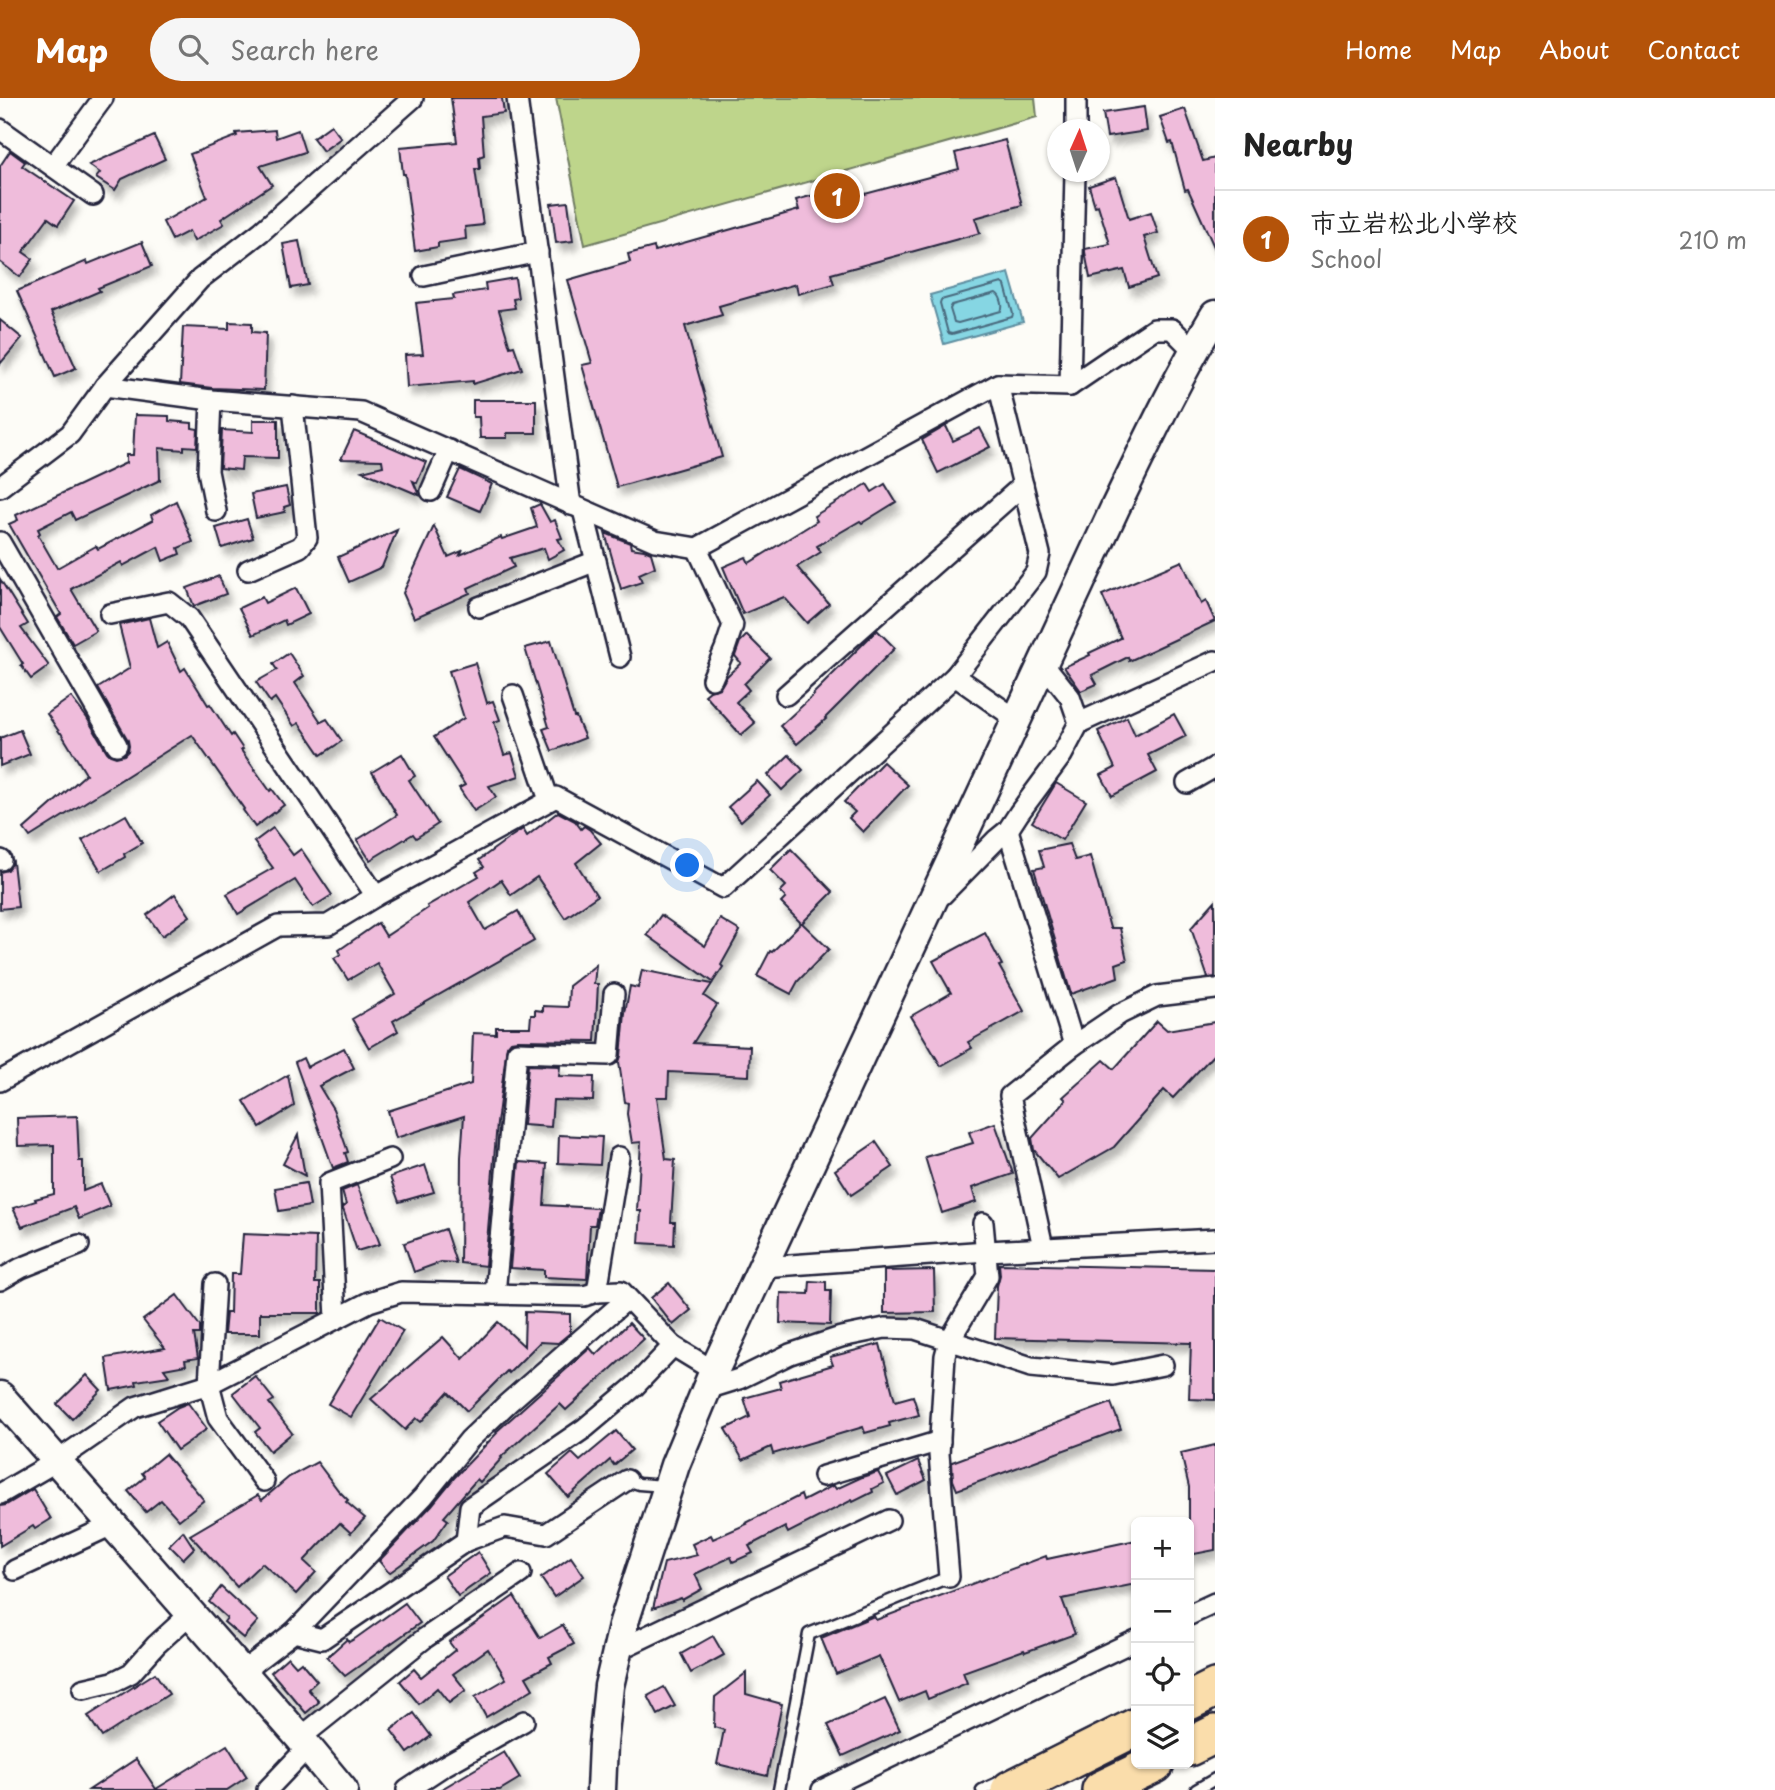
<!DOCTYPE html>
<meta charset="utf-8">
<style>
body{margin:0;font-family:"Playpen Sans","Klee One",sans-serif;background:#f6f6f6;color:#222}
.controls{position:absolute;right:21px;bottom:21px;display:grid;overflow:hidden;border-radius:10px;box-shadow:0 2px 5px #0004}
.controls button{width:63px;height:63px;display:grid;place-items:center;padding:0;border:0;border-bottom:2px solid #e0e0e0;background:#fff;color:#222;font:35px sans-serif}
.compass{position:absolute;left:1047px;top:21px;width:63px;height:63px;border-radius:50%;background:#fff;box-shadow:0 2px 5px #0004;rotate:3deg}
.you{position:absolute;left:688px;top:768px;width:24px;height:24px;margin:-18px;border:5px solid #fff;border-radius:50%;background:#1a73e8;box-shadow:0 0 0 10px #1a73e833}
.badge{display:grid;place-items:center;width:46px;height:46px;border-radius:50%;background:#b45309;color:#fff;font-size:23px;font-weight:700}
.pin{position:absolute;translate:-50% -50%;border:4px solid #fff;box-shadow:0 2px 7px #0006}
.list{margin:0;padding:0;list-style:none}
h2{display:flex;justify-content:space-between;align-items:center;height:91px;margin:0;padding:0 28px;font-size:30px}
h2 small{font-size:23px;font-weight:400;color:#767676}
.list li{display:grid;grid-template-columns:46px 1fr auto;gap:21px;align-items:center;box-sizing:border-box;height:98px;padding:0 28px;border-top:2px solid #e0e0e0}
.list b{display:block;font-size:26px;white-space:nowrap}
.list p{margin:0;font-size:23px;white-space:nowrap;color:#767676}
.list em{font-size:23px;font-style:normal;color:#767676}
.icon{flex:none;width:38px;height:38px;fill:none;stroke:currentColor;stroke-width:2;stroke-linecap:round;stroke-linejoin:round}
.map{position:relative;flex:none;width:1215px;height:1692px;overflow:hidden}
header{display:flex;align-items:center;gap:42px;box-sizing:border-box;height:98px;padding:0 35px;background:#b45309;color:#fff}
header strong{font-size:33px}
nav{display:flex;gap:38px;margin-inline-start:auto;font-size:24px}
.search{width:490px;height:63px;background:#f6f6f6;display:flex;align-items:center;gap:18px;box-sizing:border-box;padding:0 24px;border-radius:38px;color:#767676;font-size:26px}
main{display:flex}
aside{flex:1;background:#fff}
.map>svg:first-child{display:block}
</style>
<header>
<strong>Map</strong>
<div class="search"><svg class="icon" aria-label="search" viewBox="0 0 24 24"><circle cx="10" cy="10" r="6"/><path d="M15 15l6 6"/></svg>Search here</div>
<nav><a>Home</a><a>Map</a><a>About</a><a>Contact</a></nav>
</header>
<main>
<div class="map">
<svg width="1215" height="1692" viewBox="0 0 1215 1692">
<defs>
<filter id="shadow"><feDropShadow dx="4.5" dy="8" stdDeviation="3.5" flood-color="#0004"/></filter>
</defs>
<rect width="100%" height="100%" fill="#fdfcf7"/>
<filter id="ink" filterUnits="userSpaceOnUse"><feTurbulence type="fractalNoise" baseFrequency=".0143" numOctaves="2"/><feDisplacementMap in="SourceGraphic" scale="14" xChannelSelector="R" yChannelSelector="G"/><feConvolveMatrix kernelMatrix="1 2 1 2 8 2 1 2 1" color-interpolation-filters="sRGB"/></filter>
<g filter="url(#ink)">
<!-- green -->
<path fill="#bed58b" stroke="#707c63" stroke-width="2" d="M556 0H1035L1037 19 585 147Z"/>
<!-- water -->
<path fill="#86d6e3" stroke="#5e8ea0" stroke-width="2" d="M1009 175 1023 224 944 246 930 197Z"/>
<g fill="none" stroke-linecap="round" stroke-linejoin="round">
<!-- shore -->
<g stroke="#4a6a7e" stroke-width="2">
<path d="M1002 185 1005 187 1013 216 1012 219 952 236 948 235 940 205 941 202Z"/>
<path d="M996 195C1001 198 1004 209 1001 213L958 225 954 224 950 211 952 207Z"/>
</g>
</g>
<!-- building -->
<g fill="#efbcdb" stroke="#22223b" stroke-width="2" filter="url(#shadow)">
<path d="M451 0H502L504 15 481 18 484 57 479 59 480 71H475L483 127 465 129 466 141 438 145V149L415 153 405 76H403L400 49 457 44Z"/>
<path d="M1144 9 1147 33 1107 39 1103 15Z"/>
<path d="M1185 11 1203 63 1215 60V151L1188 91 1185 92 1172 44 1169 45 1160 19Z"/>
<path d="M331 27 341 40 323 53 313 40Z"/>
<path d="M275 32 276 40 298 32 305 54 260 68 272 87 221 121 224 126 194 143 189 133 172 142 163 124 207 99 190 56 237 38 236 35Z"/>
<path d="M154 38 165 61 122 81 115 92 96 80 100 75 89 67Z"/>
<path d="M1005 42 1022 107 975 120 980 135 831 176 834 186 798 196 796 186 719 208 722 217 685 228 722 359 617 389 582 267 592 265 568 182 630 164 628 156 654 149 655 153 799 112 796 102 850 87V100L959 71 955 55Z"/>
<path d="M10 53 25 64 22 68 74 103 58 127 48 120 23 154 33 161 20 179 0 164V68Z"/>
<path d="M1116 79 1129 121 1151 114 1158 135 1144 139 1157 180 1129 189 1124 172 1090 180 1085 154V151L1110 146 1098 107 1095 108 1089 88Z"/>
<path d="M568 104 573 143 556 145 551 106Z"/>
<path d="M299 143 308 187 291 190 283 146Z"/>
<path d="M142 144 152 168 98 190 100 193 51 214 76 270 55 279 17 193 87 163 88 166Z"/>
<path d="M515 180 518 200 513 201 515 210 499 212 510 249 514 248 522 271 473 286V283L407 289 405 257 423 256 416 205 454 201 453 197 486 192 485 185Z"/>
<path d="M0 222 22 240 0 266Z"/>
<path d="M229 224 252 225V234L266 235 264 292 212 290 180 286 183 229 229 231Z"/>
<path d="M473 302H536V335H507V340H480L479 319H473Z"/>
<path d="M135 317 169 318V323L192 325V330L198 331 197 349 184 348V352L159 350 160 382 75 422 71 414 38 431 40 435 38 437 57 470 96 448 98 451 153 422 151 417 176 403 193 444 178 450 180 456 163 463 158 449 123 468 121 464 71 491 96 533 73 546 57 519 61 516 9 426 18 422 16 417 126 365V357H133Z"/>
<path d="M253 322H278V360L242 359 241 372 220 370 222 332 253 334Z"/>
<path d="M946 328 953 343 980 330 990 349 938 375 922 342Z"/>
<path d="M354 333 426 364 417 385 413 383 419 397 362 373 383 368 382 362 341 361Z"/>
<path d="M460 371 492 386 480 413 447 399Z"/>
<path d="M867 386 872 394 885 386 896 404 862 425 860 423 817 448 821 454 797 469 829 506 807 525 784 499 743 516 723 469 746 459 749 465 817 423 814 418Z"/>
<path d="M286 389 290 407 284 409 285 414 256 420 251 396Z"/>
<path d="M540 406 550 424 555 422 562 440 558 441 564 452 548 461 544 450 510 460 514 469 468 490 470 495 414 520 403 495 434 428 448 459 462 453 460 457 501 439 502 441 537 429 531 410Z"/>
<path d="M247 421 253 440 222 450 216 430Z"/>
<path d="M397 432 382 469 349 484 338 459Z"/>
<path d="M605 435 630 445 631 450 644 452 651 455 655 469 639 476 642 484 621 491Z"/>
<path d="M1182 463 1201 506 1206 503 1215 523 1129 563 1128 559 1092 577 1097 586 1081 593 1064 569 1090 557 1089 555 1121 540 1102 497Z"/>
<path d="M219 478 226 496 194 508 187 490Z"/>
<path d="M0 481 28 526 21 530 49 568 31 581 21 567 23 566 0 529Z"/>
<path d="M296 490 309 516 286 527 284 522 253 537 239 510 262 499 265 505Z"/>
<path d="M149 520 157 550 167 544 181 573 185 570 208 607 210 606 231 638 233 636 243 651 241 652 270 693 272 691 284 707 255 729 243 712 244 711 192 637 30 739 24 731 86 676 61 635H60L47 616 71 599 87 620 107 654 110 657 116 659 124 657 128 653 129 648 128 642 98 590 130 570 119 527Z"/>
<path d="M877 532 895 550 825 620 826 621 797 646 780 628 814 597 813 596Z"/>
<path d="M747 537 770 560 744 586 749 592 736 604 755 625 741 637 705 597 710 593 720 590 727 578 741 565 735 558 740 544Z"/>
<path d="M551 543 574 619H576L585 640 552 653 543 631 549 629 525 550Z"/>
<path d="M289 555 304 578 295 585 321 624 327 621 342 643 321 657 299 625 294 628 275 600 270 604 256 584 277 572 273 566Z"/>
<path d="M475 565 487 605 493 603 500 622 494 624 504 657 512 655 519 678 489 688 496 699 474 713 459 690 465 687 434 639 464 620 449 573Z"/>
<path d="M1174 616 1186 638 1148 657 1157 674 1112 698 1101 677 1115 670 1098 633 1127 619 1135 637Z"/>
<path d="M20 632 30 656 0 668V640Z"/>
<path d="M402 656 415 678 409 682 438 726 416 740 413 736 370 762 357 742 397 717 372 674Z"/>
<path d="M789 657 803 672 782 692 768 677Z"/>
<path d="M883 664 908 687 863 734 849 720 855 714 844 704Z"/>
<path d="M757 683 770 697 741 723 728 709Z"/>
<path d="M1056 685 1086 703 1062 742 1032 724Z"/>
<path d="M558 714 575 723 581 731 584 728 590 732 601 745 576 765 597 798 565 820 537 779 511 797 501 782 469 804 485 832 518 813 534 843 393 923 398 933 369 950 352 921 395 896 377 865 348 882 334 860 341 856 339 852 378 825 386 838 428 810 427 808 479 778 476 774 484 769 479 762 509 740 523 731 527 738Z"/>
<path d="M126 717 142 745 124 756 125 759 101 773 82 742Z"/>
<path d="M273 730 293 757 301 751 332 797 313 809 295 782 238 816 227 796 273 770 254 744Z"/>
<path d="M1069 746 1075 762 1090 758 1110 830H1120L1127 862 1116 866 1118 879 1071 896 1034 771 1044 769 1039 752Z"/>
<path d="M791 751 833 794 802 825 829 851 798 883 791 896 757 878 770 853 772 854 801 825 781 805 786 800 780 794 786 788 770 772Z"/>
<path d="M13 764 18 809 0 811V774L8 772Z"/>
<path d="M175 796 190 818 162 838 147 817Z"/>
<path d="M1215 803V879L1208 880 1191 830Z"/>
<path d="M661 817 705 848 720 821 740 833 721 867 723 869 713 884 647 837Z"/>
<path d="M985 835 1002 867 999 868 1024 913 968 944 972 950 941 968 911 918 951 895 933 863Z"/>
<path d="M596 867 594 886H598L595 943 517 942 511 943 507 948 497 1025 485 1168 460 1165 461 1059 464 1018 396 1040 388 1013 471 986 473 935 496 936V929H530L531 917H535V912L543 913V908L568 909 569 888Z"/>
<path d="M642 872 712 886 704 898 717 907 693 945 750 948 749 978 669 974 668 999H657L666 1061 675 1062 671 1124H675L674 1147 639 1145 641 1113H637L641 1044 632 1045 627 1016 628 1005 625 1004 619 964 621 958 625 915 630 888 638 890Z"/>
<path d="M1157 923 1167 932 1215 924V955L1173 1000 1164 992 1114 1049 1058 1081 1034 1052 1032 1040 1066 1002 1063 999 1104 962 1114 971Z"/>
<path d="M344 950 354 970 319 988 333 1011 348 1054 345 1055 348 1064 333 1070 295 964 303 960 307 969Z"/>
<path d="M528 967 560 968 559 978 594 979 593 1003 553 1002 551 1029 523 1027Z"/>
<path d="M288 977 294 1008 260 1029 244 1003Z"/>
<path d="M77 1018 79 1063H83V1093L101 1086 110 1108 79 1121 74 1109 22 1129 13 1110 36 1103 35 1101 54 1096V1047L18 1048 17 1020Z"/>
<path d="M995 1025 1013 1076 972 1090 976 1104 942 1115 925 1059 973 1045 969 1034Z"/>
<path d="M298 1037 305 1078 283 1066Z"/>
<path d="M559 1037 602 1039 600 1067 558 1065Z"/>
<path d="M876 1044 893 1069 851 1097 835 1072Z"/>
<path d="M519 1064 547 1066 544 1107 598 1110 595 1127H590L587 1181 544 1179V1172L510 1170Z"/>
<path d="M425 1067 434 1094 399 1104 390 1079Z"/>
<path d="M306 1085 310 1108 279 1113 275 1090Z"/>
<path d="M357 1087 380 1146 357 1153 343 1111 342 1109 346 1107 342 1093Z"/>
<path d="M445 1131 456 1165 441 1164 414 1174 404 1145Z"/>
<path d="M243 1136 316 1139 315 1185H320V1215H260V1236H224L226 1215H230L231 1176H240Z"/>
<path d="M999 1166 1215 1171V1302L1189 1301 1191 1245 995 1240 997 1188 1000 1177Z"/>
<path d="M934 1172 935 1214 884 1215V1173Z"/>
<path d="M810 1183 826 1184V1193H831L830 1227 780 1225 781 1195 809 1196Z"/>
<path d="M669 1185 691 1212 673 1227 651 1200Z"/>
<path d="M177 1197 200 1228V1236H194L198 1260 185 1262 186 1267 164 1271 169 1278 136 1283 137 1287 111 1292 106 1260 165 1250 143 1222Z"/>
<path d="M525 1214 570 1216V1235L558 1245 540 1244 509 1275 507 1273 467 1313 448 1294 421 1324 416 1320 405 1332 371 1301 443 1239 463 1261 498 1224 524 1248Z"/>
<path d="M380 1219 403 1233 351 1319 328 1306Z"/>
<path d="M629 1225 644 1241 566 1312 560 1306 501 1359 502 1360 480 1384 477 1381 444 1419 448 1422 433 1443 389 1475 379 1463 432 1407 454 1380 497 1335 496 1334 590 1250 596 1257Z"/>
<path d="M880 1246 895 1303 913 1298 919 1317 889 1325 890 1328 865 1335 863 1329 773 1356 771 1349 743 1362 725 1331 750 1319 744 1300 781 1290 779 1283 833 1267 830 1259Z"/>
<path d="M87 1277 101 1292 72 1321 57 1306Z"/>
<path d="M255 1278 274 1302 269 1305 292 1335 270 1353 255 1334 260 1330 233 1295Z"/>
<path d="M188 1305 207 1331 177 1352 157 1323 178 1309Z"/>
<path d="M1111 1305 1121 1331 957 1392 953 1382 952 1364Z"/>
<path d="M616 1333 632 1352 614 1367 610 1362 568 1399 548 1376 572 1355 580 1363Z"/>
<path d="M1215 1347V1452L1189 1457V1389L1181 1355Z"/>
<path d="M165 1356 204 1402 179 1422 161 1402 146 1414 128 1393 145 1379 142 1375Z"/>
<path d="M918 1363 926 1382 897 1397 887 1378Z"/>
<path d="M317 1364 338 1392 348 1402 346 1404 365 1420 351 1435 340 1425 304 1463 316 1474 296 1496 262 1465 237 1489 190 1437 258 1397 262 1402 289 1379Z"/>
<path d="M878 1374 884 1385 872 1391 873 1394 853 1404 852 1402 788 1435 785 1429 749 1448 753 1455 733 1464 731 1459 695 1476 702 1491 682 1502 681 1500 653 1510 664 1465 697 1457 692 1446 711 1437 713 1441 747 1426 746 1425 801 1397 803 1403 832 1388H834L836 1391 862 1379Z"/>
<path d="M33 1391 51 1421 35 1431 33 1428 0 1448V1408L6 1407Z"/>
<path d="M183 1433 194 1450 183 1461 169 1447Z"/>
<path d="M1136 1442V1486L1062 1501 1075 1536 1025 1554 1024 1552 963 1574 967 1585 928 1601 925 1593 899 1604 879 1558 836 1576 821 1540 874 1518 876 1522 1046 1458 1047 1461Z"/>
<path d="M478 1454 491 1475 458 1498 444 1478Z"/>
<path d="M571 1459 584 1478 554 1499 541 1480Z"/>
<path d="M221 1489 258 1523 243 1540 224 1524 227 1520 209 1504Z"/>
<path d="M514 1498 540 1540 563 1527 574 1546 549 1559 552 1565 526 1579 533 1591 486 1619 475 1599 506 1581 488 1551 453 1576 466 1592 449 1605 437 1590 419 1606 400 1583 414 1571 421 1579 455 1552 449 1544Z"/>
<path d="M405 1505 420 1525 345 1578 327 1559 347 1541 349 1544 356 1540Z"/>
<path d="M713 1538 724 1557 691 1575 681 1556Z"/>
<path d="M288 1559 296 1568 301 1564 317 1583 308 1591 319 1604 306 1615 271 1574Z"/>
<path d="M155 1575 169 1596 102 1639 88 1618Z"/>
<path d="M746 1575V1596L782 1606 767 1678 717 1666 724 1632 714 1629 715 1599Z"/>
<path d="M664 1589 675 1608 658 1617 648 1598Z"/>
<path d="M885 1601 900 1632 843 1658 828 1627Z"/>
<path d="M414 1615 431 1638 408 1655 391 1632Z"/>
<path d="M227 1647 247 1679 227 1692H89L136 1661 156 1691Z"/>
<path d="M504 1654 520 1680 500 1692H440Z"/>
</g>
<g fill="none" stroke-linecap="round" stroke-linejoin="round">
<!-- lane casing -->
<g stroke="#22223b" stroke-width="15">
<g id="lane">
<path d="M627 1382 639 1386 664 1388"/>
<path d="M779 1692 809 1536 949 1479"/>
<path d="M982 1692 1004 1682"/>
<path d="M1196 1692 1215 1681"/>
</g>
</g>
<!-- street casing -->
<g stroke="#22223b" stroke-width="24">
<g id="street">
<path d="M517 0 571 407"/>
<path d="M1076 0V32"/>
<path d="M0 31 93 97"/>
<path d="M53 68 103 0"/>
<path d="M424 178 538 154"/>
<path d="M105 288 211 302 361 314 655 443 697 450 998 286 1070 288 1154 231H1172L1194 253"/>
<path d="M1070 288 1075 74"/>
<path d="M211 302 208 373 216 413"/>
<path d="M0 389 70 336 105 288 200 181 262 133 413 0"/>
<path d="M431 393 449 352"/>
<path d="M583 412 620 559"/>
<path d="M0 444 117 647"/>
<path d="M697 450 733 527 725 551 712 581"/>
<path d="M248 472 300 449 307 440 293 308"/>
<path d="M479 509 596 463"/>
<path d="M110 516 169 504 189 520 376 798"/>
<path d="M955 578 1016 621"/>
<path d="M513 597 549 702"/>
<path d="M786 597 1023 387"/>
<path d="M1079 625 1215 563"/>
<path d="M1187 685 1215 669"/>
<path d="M1008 732 1074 947 1010 998 1043 1149"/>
<path d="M0 762H1"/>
<path d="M942 797 997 741 1008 732 1019 715 1062 657 1079 625 1070 599 1043 565"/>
<path d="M1074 947 1120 916 1157 898 1215 891"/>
<path d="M0 983 278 828 328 827 376 798 556 699 723 790 955 578 1036 474 1040 456 998 286"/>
<path d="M762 1169 987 1153 1215 1141"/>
<path d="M0 1182 21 1170 79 1147"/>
<path d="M215 1186 209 1286 218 1320 264 1383"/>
<path d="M597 1194 619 1059"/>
<path d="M495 1196 517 954 609 957 614 896"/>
<path d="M336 1220 329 1085 390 1061"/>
<path d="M707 1291 739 1281 790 1256 841 1239 885 1230 915 1231 1031 1269 1113 1277 1163 1267"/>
<path d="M823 1378 940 1343"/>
<path d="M0 1396 57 1363 135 1309 209 1286 369 1204 401 1194 584 1198 597 1194 621 1193 673 1248 714 1273"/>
<path d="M466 1443 470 1409 585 1330 635 1288 673 1248"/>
<path d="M15 1472 112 1427"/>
<path d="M949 1479 939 1356 945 1258 949 1243 988 1178 983 1125"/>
<path d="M1189 1517 1215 1505"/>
<path d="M294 1534 423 1399 469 1342 508 1305 627 1201"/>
<path d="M618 1552 889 1422"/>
<path d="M242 1574 294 1534 322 1541 466 1443 505 1429 546 1436 627 1382"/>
<path d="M83 1591 113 1584 131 1575 156 1547 190 1516"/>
<path d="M300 1640 425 1540 521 1475"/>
<path d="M267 1692 307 1650"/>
<path d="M407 1692 442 1669 524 1623"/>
<path d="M822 1692 1136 1542"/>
</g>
</g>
<!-- secondary casing -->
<g stroke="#22223b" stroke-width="33">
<g id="secondary">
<path d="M0 1298 300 1640 343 1692"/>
<path d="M601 1692 603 1646 609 1588 624 1524 675 1367 714 1273 1114 412C1146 346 1177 280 1215 217"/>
</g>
</g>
<!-- highway casing -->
<g stroke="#22223b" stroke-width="42">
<g id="highway">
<path d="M1189 1603 1215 1590"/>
<path d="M1189 1649 1215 1636"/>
<path d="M1010 1692 1136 1629"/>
<path d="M1101 1692 1155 1666"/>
</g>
</g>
<!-- lane -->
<use href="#lane" stroke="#fdfcf7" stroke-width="10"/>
<!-- street -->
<use href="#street" stroke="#fdfcf7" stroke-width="19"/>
<!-- secondary -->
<use href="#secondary" stroke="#fdfcf7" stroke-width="28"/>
<!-- highway -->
<use href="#highway" stroke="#faddab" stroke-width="37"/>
</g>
</g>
</svg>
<div class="controls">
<button>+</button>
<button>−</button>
<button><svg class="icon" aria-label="locate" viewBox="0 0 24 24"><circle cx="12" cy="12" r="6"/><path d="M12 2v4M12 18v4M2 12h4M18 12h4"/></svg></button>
<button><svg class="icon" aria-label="layers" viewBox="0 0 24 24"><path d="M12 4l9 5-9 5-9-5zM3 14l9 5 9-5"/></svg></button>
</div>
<svg class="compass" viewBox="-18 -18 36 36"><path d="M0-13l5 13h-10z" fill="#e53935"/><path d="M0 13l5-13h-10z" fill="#767676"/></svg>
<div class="you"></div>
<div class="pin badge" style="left:837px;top:98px">1</div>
</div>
<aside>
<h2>Nearby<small></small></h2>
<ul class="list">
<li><span class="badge">1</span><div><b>市立岩松北小学校</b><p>School</p></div><em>210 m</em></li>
</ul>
</aside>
</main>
